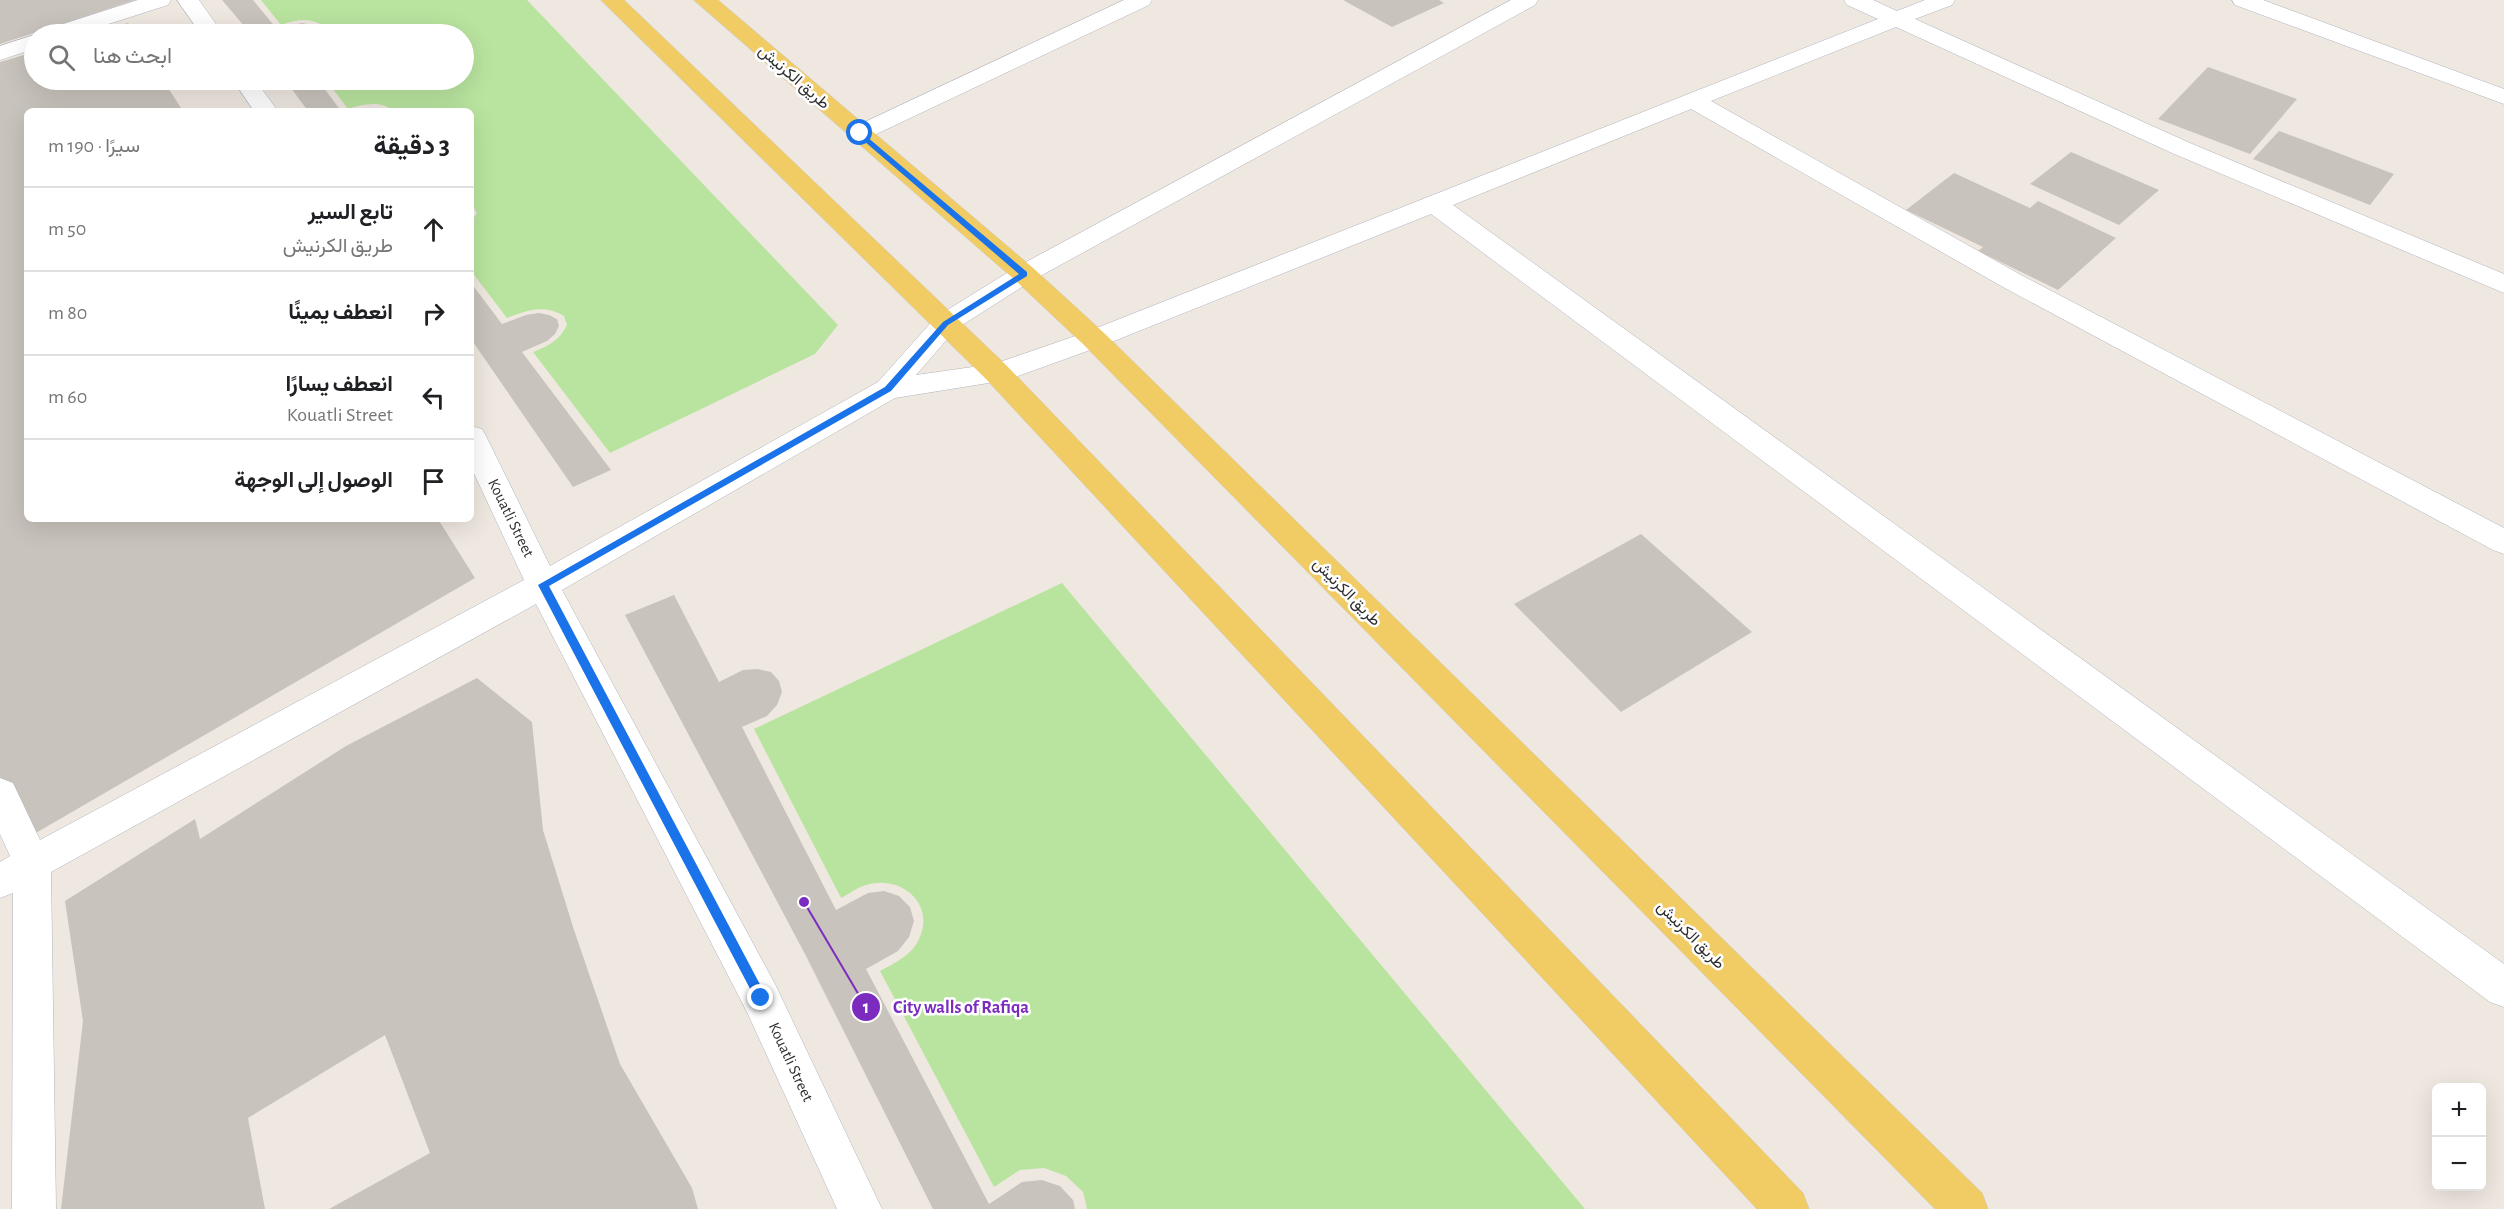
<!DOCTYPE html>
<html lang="ar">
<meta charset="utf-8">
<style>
body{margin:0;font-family:"Alegreya Sans",Vazirmatn,sans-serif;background:#f2f2f2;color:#202124;direction:rtl}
.controls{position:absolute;right:18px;bottom:18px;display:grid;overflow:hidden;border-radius:9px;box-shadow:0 6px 24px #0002}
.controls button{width:54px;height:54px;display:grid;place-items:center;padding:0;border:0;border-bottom:2px solid #e0e0e0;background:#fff;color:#202124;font:30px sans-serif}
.stop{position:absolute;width:18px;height:18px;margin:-14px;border:4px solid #1a73e8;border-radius:50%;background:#fff}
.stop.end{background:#1a73e8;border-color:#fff;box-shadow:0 2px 6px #0008}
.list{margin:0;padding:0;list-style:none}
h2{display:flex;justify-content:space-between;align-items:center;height:78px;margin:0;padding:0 24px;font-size:26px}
h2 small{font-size:20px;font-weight:400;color:#757577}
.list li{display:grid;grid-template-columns:39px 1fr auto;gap:18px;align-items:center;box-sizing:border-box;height:84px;padding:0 24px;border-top:2px solid #e0e0e0}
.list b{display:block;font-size:22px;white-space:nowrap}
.list p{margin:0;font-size:20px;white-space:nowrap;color:#757577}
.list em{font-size:20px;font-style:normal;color:#757577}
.icon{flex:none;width:33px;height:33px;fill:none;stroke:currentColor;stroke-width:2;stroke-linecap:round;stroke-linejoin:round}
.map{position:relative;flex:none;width:2504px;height:1209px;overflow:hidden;direction:ltr}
.search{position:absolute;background:#fff;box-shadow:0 6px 24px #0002;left:24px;top:24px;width:450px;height:66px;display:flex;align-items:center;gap:15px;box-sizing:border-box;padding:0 21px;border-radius:33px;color:#757577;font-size:22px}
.panel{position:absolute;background:#fff;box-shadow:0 6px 24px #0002;left:24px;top:108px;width:450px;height:414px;border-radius:9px;direction:rtl}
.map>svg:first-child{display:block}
</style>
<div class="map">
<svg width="2504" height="1209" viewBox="0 0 2504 1209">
<rect width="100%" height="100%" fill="#efe8e1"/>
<!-- green -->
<g fill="#b9e49f">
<path d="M261 0H527L838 325 815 354 610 453 533 352C548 346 559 341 567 325L564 316C544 304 527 310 507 318L471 271V222L477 213 471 203V111H393C381 100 363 104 348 109L326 80H464V34H320L323 30 322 25C309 17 294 20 281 25Z"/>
<path d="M1062 583 1585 1209H1087L1083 1192 1066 1176 1044 1168 1020 1170 994 1187 880 971C895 963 912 955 919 939 936 903 900 874 866 885 858 887 849 894 841 898L754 729Z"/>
</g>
<!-- building -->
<g fill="#c8c3bc">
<path d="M0 0H135L0 44Z"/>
<path d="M222 0H253L277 29 302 23 316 26 317 31 314 34H251Z"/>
<path d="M1343 0H1439L1444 3 1392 27Z"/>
<path d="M128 23 135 34H92Z"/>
<path d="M34 52V80H163L183 111H27V519H438L475 578 22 841 0 793V62Z"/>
<path d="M2208 67 2297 99 2250 154 2158 119Z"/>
<path d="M285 80H318L341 111H308Z"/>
<path d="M2279 131 2394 174 2370 205 2253 159Z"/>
<path d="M2071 152 2159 190 2119 225 2030 184Z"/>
<path d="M1954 173 2030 208 2038 201 2116 238 2058 290 1978 251 1983 247 1906 210Z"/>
<path d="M471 283 502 324 526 315 539 313 549 315 557 319 559 326 555 334 547 341 522 352 611 470 573 487 471 339Z"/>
<path d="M1641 534 1752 632 1621 712 1514 604Z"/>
<path d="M674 595 719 682 743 670 758 669 771 672 779 681 782 692 777 705 767 716 742 727 836 910 868 893 884 891 899 896 910 907 914 921 909 937 898 951 866 969 989 1204 1022 1182 1042 1180 1060 1186 1073 1200 1075 1209H933L806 956 625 615Z"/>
<path d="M477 678 532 722 543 830 574 930 620 1064 692 1188 698 1209H329L430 1153 385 1035 248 1118 265 1209H61L83 1021 65 901 195 819 200 839 346 746Z"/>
</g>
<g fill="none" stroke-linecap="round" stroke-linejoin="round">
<!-- minor casing -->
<g stroke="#b1b4be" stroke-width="1">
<g id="minor">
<path d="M138 0H171L168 5 77 34H45L48 29Z"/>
<path d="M177 0H199L223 34H201Z"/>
<path d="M1124 0H1152L1149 5 868 138 860 140 852 138 848 133 852 128Z"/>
<path d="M1511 0H1538L1535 5 1033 280 956 329 916 375 994 364 1084 333 1878 19 1847 5 1844 0H1873L1897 11 1925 0H1955L1952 5 1915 19 2190 143 2504 274V293L2172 153 1896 27 1711 101 2021 275 2504 528V554L2493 550 2003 287 1691 109 1453 205 2504 964V1007L2490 1002 1431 214 1104 345 1007 380 895 398 562 590 775 984 882 1209H837L747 1012 536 604 51 872 56 1209H12L13 893 0 898V862L10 856 0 834V778L13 783 40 840 524 580 471 467V426L482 429 486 436 550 566 878 382 936 317 1015 268Z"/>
<path d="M2232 0H2263L2504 89V104L2235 5Z"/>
<path d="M34 35V49L0 60V46Z"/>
<path d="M233 80H255L278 111H254Z"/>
</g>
</g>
<!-- major casing -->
<g stroke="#c9c9c9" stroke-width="1">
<g id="major">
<path d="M601 0H624L1007 366 1803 1193 1809 1209H1757L987 380Z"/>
<path d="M694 0H718L1033 268 1104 333 1982 1193 1988 1209H1935L1084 345 1015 280Z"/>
</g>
</g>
<!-- minor -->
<use href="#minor" fill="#fff" fill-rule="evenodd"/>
<!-- major -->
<use href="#major" fill="#f1cb64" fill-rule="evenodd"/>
</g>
<!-- route -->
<path fill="#1a73e8" d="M860 131 1027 272V276L948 325 891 391 549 586 765 994 767 998 761 1004 757 1002 538 585 885 387 943 322 1019 274 857 135Z"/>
<g text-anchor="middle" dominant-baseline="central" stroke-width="5" stroke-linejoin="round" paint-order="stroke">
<!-- street labels -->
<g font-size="16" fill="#2e2e2e" stroke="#fff">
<text transform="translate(794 77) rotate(41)">طريق الكرنيش</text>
<text transform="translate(511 518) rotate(64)">Kouatli Street</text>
<text transform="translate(1347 592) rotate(45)">طريق الكرنيش</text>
<text transform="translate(1691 935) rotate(45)">طريق الكرنيش</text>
<text transform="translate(791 1062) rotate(65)">Kouatli Street</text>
</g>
</g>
<!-- callouts -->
<path fill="none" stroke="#7b2cbf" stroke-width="2" d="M804 902L866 1007"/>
<g fill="#7b2cbf" stroke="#fff" stroke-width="2">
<circle cx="804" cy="902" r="6"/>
<circle cx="866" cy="1007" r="15"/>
</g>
<g font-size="18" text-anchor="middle" font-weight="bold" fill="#fff">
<text x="866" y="1013">1</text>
</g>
<g font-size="18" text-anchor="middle" font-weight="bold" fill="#7b2cbf" stroke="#fff" stroke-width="5" stroke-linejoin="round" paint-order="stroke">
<text x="961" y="1013">City walls of Rafiqa</text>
</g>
</svg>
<div class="controls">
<button>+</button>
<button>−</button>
</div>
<div class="stop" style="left:860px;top:133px"></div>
<div class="stop end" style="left:761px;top:998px"></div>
<div class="search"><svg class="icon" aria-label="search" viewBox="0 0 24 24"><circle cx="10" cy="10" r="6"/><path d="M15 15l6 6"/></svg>ابحث هنا</div>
<section class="panel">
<h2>3 دقيقة<small>سيرًا · 190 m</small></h2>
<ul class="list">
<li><svg class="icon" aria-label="ahead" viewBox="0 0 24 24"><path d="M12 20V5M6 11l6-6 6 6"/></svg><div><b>تابع السير</b><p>طريق الكرنيش</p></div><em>50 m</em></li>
<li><svg class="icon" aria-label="right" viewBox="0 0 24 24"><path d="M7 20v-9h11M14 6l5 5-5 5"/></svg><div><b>انعطف يمينًا</b></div><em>80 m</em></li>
<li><svg class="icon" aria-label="left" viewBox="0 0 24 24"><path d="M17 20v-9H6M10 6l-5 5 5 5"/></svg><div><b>انعطف يسارًا</b><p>Kouatli Street</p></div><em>60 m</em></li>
<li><svg class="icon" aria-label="arrive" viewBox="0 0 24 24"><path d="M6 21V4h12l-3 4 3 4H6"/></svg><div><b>الوصول إلى الوجهة</b></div></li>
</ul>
</section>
</div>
